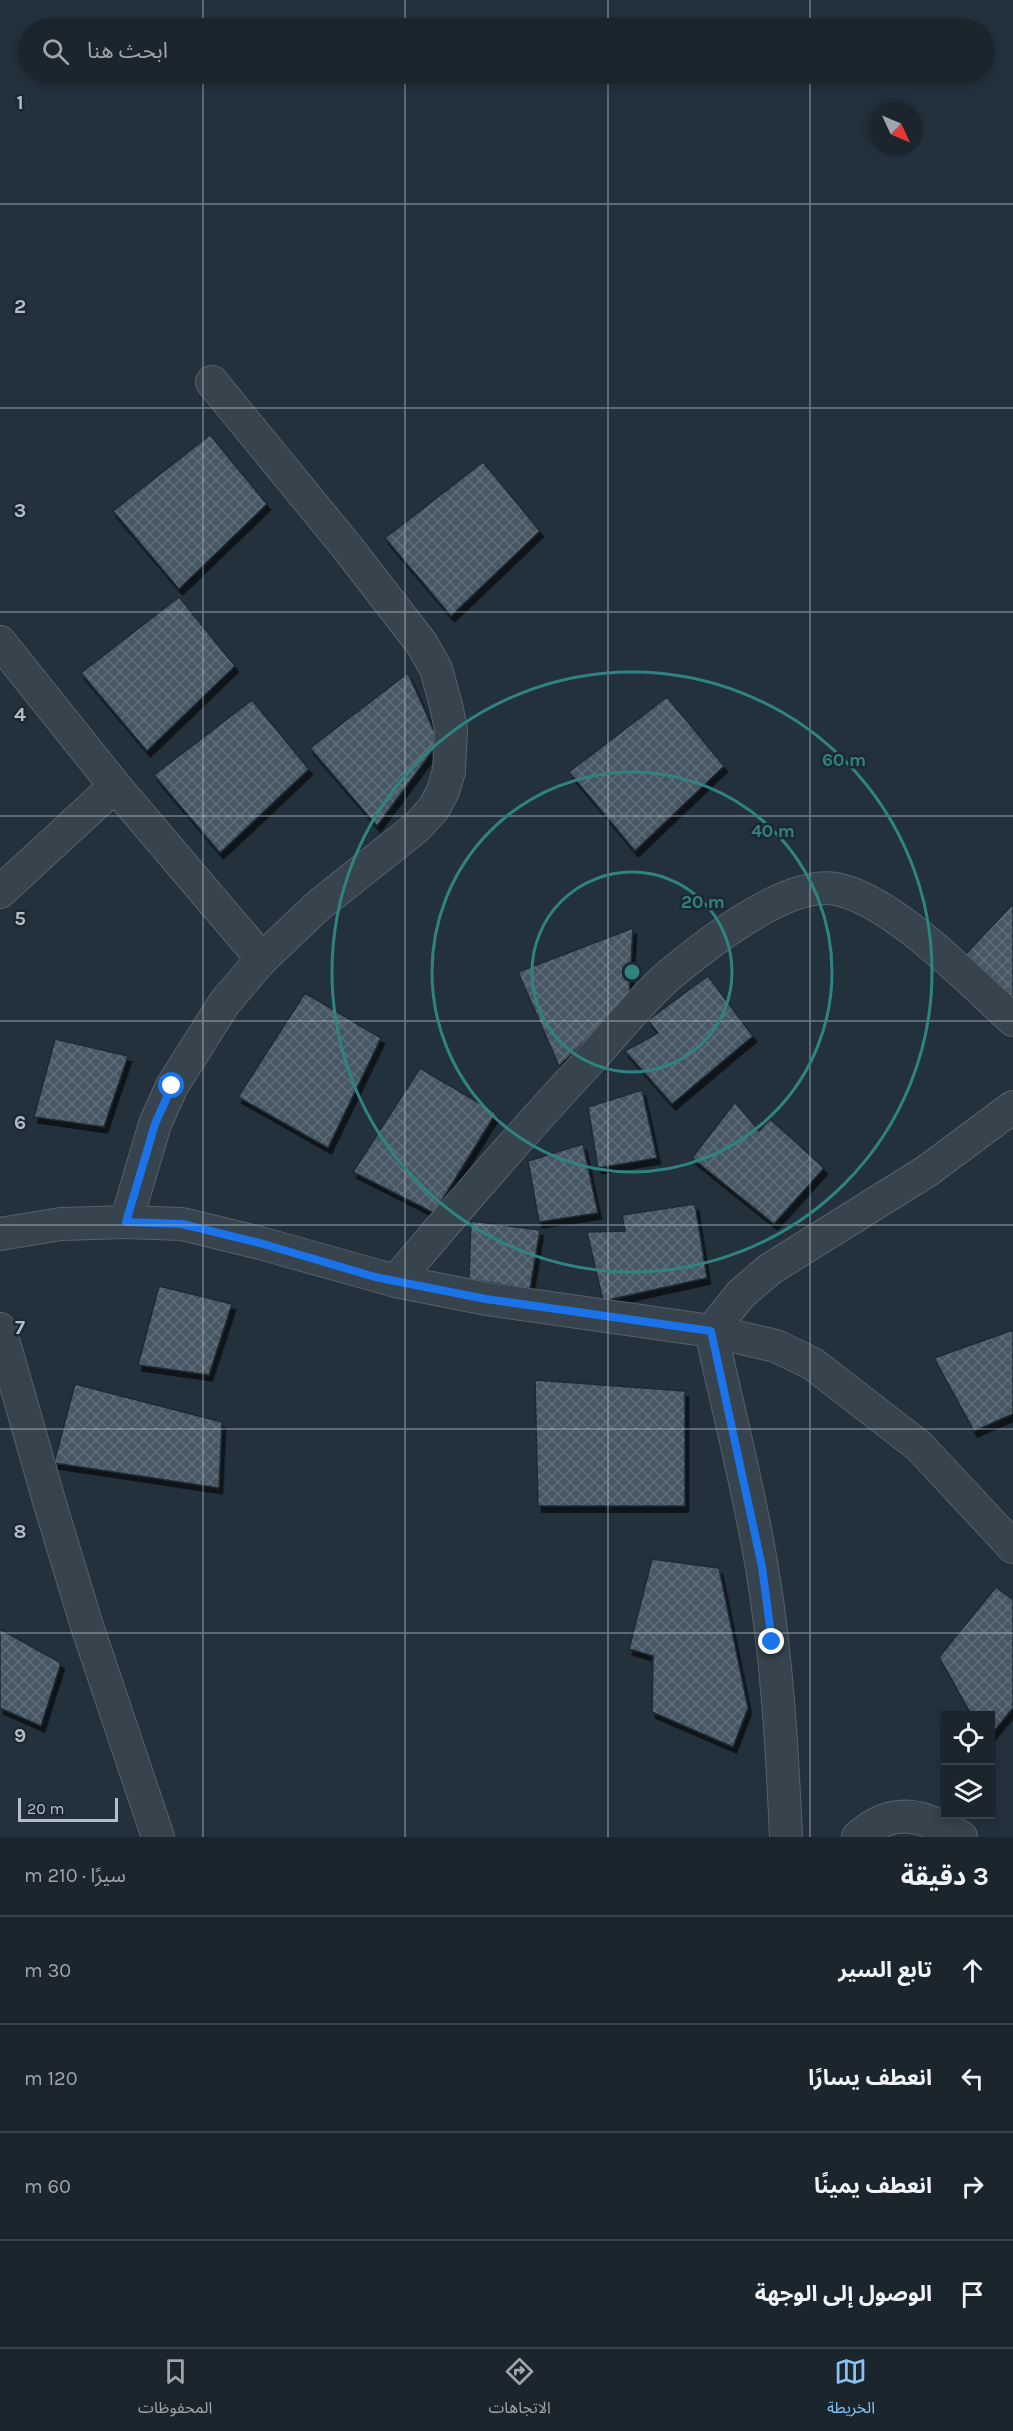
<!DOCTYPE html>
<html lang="ar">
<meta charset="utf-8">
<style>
body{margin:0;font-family:Karla,"Noto Sans Arabic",sans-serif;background:#27313a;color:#f1f3f6;direction:rtl}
.controls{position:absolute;right:18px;bottom:18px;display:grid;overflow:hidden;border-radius:0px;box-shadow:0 3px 9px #0003}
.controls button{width:54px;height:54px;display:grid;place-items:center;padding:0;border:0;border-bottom:2px solid #38424a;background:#1a252e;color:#f1f3f6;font:30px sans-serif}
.compass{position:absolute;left:869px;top:102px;width:54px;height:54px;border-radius:50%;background:#1a252e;box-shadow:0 3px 9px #0003;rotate:134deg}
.scale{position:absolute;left:18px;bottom:15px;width:100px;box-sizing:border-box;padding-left:6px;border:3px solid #b3bec8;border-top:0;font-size:16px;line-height:21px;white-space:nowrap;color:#b3bec8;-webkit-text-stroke:4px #1c2832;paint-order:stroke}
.stop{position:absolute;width:18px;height:18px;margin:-14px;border:4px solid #1a73e8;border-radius:50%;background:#fff}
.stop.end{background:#1a73e8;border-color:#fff;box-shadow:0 2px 6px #0008}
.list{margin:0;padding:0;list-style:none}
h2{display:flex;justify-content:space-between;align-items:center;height:78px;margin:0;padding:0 24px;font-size:26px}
h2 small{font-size:20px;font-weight:400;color:#9fa5aa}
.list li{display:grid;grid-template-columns:39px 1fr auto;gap:18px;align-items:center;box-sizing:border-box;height:108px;padding:0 24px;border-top:2px solid #38424a}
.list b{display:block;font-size:22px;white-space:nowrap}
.list em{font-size:20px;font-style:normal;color:#9fa5aa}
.icon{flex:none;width:33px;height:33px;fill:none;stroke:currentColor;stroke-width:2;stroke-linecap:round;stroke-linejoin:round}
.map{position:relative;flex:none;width:1013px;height:1837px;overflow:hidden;direction:ltr}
.search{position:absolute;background:#1a252e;box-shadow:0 3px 9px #0003;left:18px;right:18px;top:18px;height:66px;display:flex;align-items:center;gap:15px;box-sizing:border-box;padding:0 21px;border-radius:33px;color:#9fa5aa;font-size:22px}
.sheet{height:510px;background:#1a252e}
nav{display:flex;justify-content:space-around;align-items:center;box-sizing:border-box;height:84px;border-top:2px solid #38424a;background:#1a252e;font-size:16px;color:#9fa5aa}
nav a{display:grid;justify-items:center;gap:3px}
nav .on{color:#89c1f7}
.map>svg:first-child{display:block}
</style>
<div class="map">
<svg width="1013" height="1837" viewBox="0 0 1013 1837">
<defs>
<pattern id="building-cross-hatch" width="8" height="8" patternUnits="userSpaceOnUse" patternTransform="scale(1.5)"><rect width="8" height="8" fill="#475763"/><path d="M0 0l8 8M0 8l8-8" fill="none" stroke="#5f6d78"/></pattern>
<filter id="shadow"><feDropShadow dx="3.5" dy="6" stdDeviation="0" flood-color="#0009"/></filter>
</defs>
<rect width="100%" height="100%" fill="#23313d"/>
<!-- building -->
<g fill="url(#building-cross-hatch)" stroke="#1e2a34" stroke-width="1.5" filter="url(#shadow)">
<path d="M210 435 267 504 179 589 113 511Z"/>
<path d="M483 462 540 531 451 616 385 538Z"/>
<path d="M179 597 235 666 147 751 81 673Z"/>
<path d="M408 673 439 742 377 826 310 748Z"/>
<path d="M667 697 724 766 635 851 569 772Z"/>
<path d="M252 700 309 769 220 853 154 775Z"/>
<path d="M1013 904V1007L965 955Z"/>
<path d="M633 928 629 999 559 1066 518 972Z"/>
<path d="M708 976 753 1036 672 1104 625 1051 658 1033 648 1020Z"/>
<path d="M305 993 381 1038 328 1148 238 1097Z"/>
<path d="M55 1039 128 1056 104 1127 34 1117Z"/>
<path d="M420 1068 496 1113 434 1213 353 1172Z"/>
<path d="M642 1090 657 1158 598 1168 588 1107Z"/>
<path d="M735 1102 759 1131 770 1119 824 1168 774 1224 692 1158Z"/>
<path d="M583 1144 598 1213 539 1222 528 1161Z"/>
<path d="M695 1204 707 1278 603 1301 587 1232 625 1231 622 1215Z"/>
<path d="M471 1221 540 1230 530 1289 469 1279Z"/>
<path d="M159 1286 232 1304 209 1375 138 1365Z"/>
<path d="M1013 1330V1414L974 1431 934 1358Z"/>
<path d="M535 1380 685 1391V1506H538Z"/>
<path d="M75 1384 222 1422 219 1488 54 1463Z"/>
<path d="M652 1559 719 1568 748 1708 733 1747 652 1712 653 1656 629 1649Z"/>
<path d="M996 1587 1013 1600V1708L990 1736V1716H972L939 1657Z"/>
<path d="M0 1629 61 1663 41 1726 0 1708Z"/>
</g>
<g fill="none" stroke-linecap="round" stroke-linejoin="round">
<!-- minor casing -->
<g stroke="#55616b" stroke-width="34">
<g id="minor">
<path d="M0 642 115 786 262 959"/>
<path d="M0 892 115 786"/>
<path d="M126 1222 155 1124 172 1086 225 1002 262 959 319 905 417 827 434 808 443 791 449 771 451 729 446 705 436 669 422 644 347 547 212 382"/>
<path d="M0 1234 61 1224 126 1222 182 1224 260 1243 396 1281 487 1299 711 1331 776 1346 813 1364 919 1446 1013 1547"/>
<path d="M396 1281C459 1206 523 1132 590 1060 614 1034 641 1000 667 977 704 946 786 880 836 889 893 900 970 981 1013 1020"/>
<path d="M0 1329 50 1504 87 1626 158 1837"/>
<path d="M786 1837C782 1747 777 1657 762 1568 749 1489 728 1410 711 1331L741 1294 770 1269 927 1171 1013 1107"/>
<path d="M858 1837C894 1805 923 1815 961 1837"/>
</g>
</g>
<!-- minor -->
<use href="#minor" stroke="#37434d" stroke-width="32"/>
</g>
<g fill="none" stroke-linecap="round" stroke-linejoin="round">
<!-- route -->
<path stroke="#1a73e8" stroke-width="8" d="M172 1086 155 1124 126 1222 182 1224 260 1243 375 1277 486 1299 711 1331 762 1567 772 1642"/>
</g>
<!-- grid -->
<path fill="none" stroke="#b3bec8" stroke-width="1.5" stroke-opacity="0.55" d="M203 0V28M405 0V28M608 0V28M810 0V28M203 74V1837M405 74V1837M608 74V1837M810 74V1837M0 204H1013M0 408H1013M0 612H1013M0 816H1013M0 1021H1013M0 1225H1013M0 1429H1013M0 1633H1013"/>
<!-- distance rings -->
<g fill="none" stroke="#308480" stroke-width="3">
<circle cx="632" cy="972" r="100"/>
<circle cx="632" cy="972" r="200"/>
<circle cx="632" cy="972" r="300"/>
</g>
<g font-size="20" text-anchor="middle" font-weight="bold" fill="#b3bec8" stroke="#1c2832" stroke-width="5" stroke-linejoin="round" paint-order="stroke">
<text x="20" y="109">1</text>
<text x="20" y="313">2</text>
<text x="20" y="517">3</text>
<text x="20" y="721">4</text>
<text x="20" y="925">5</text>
<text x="20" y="1129">6</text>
<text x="20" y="1334">7</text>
<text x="20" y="1538">8</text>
<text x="20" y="1742">9</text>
</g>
<circle cx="632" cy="972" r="9" fill="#308480" stroke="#1c2832" stroke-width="3"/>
<g font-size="18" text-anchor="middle" font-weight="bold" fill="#308480" stroke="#1c2832" stroke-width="5" stroke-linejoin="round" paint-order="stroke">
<text x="844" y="766">60 m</text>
<text x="773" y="837">40 m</text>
<text x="703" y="908">20 m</text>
</g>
</svg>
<div class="controls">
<button><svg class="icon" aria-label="locate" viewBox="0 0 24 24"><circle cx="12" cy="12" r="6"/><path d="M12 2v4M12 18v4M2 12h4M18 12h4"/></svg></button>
<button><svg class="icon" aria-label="layers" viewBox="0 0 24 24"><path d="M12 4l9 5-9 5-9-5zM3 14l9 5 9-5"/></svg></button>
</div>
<svg class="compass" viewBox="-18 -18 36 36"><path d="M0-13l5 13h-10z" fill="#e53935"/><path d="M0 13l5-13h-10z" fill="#9fa5aa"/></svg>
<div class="scale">20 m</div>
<div class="stop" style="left:172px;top:1086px"></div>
<div class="stop end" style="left:772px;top:1642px"></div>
<div class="search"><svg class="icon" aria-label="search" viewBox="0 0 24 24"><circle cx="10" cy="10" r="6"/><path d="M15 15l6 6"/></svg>ابحث هنا</div>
</div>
<section class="sheet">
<h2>3 دقيقة<small>سيرًا · 210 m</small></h2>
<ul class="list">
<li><svg class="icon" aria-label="ahead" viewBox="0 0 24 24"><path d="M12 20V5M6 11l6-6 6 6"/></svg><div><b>تابع السير</b></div><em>30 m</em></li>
<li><svg class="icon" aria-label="left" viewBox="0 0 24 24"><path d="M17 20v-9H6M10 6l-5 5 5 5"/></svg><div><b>انعطف يسارًا</b></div><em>120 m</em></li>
<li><svg class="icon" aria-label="right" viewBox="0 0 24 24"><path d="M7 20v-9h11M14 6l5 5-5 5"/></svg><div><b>انعطف يمينًا</b></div><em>60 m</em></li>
<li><svg class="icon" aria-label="arrive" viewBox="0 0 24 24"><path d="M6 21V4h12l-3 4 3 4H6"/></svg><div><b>الوصول إلى الوجهة</b></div></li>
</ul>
</section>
<nav>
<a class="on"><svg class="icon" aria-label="map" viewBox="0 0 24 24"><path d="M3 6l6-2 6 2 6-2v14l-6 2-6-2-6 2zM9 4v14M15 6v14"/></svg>الخريطة</a>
<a><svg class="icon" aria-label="directions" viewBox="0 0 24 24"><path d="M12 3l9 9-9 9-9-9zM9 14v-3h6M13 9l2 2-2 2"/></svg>الاتجاهات</a>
<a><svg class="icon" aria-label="saved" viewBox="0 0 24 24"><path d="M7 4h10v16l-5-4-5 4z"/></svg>المحفوظات</a>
</nav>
